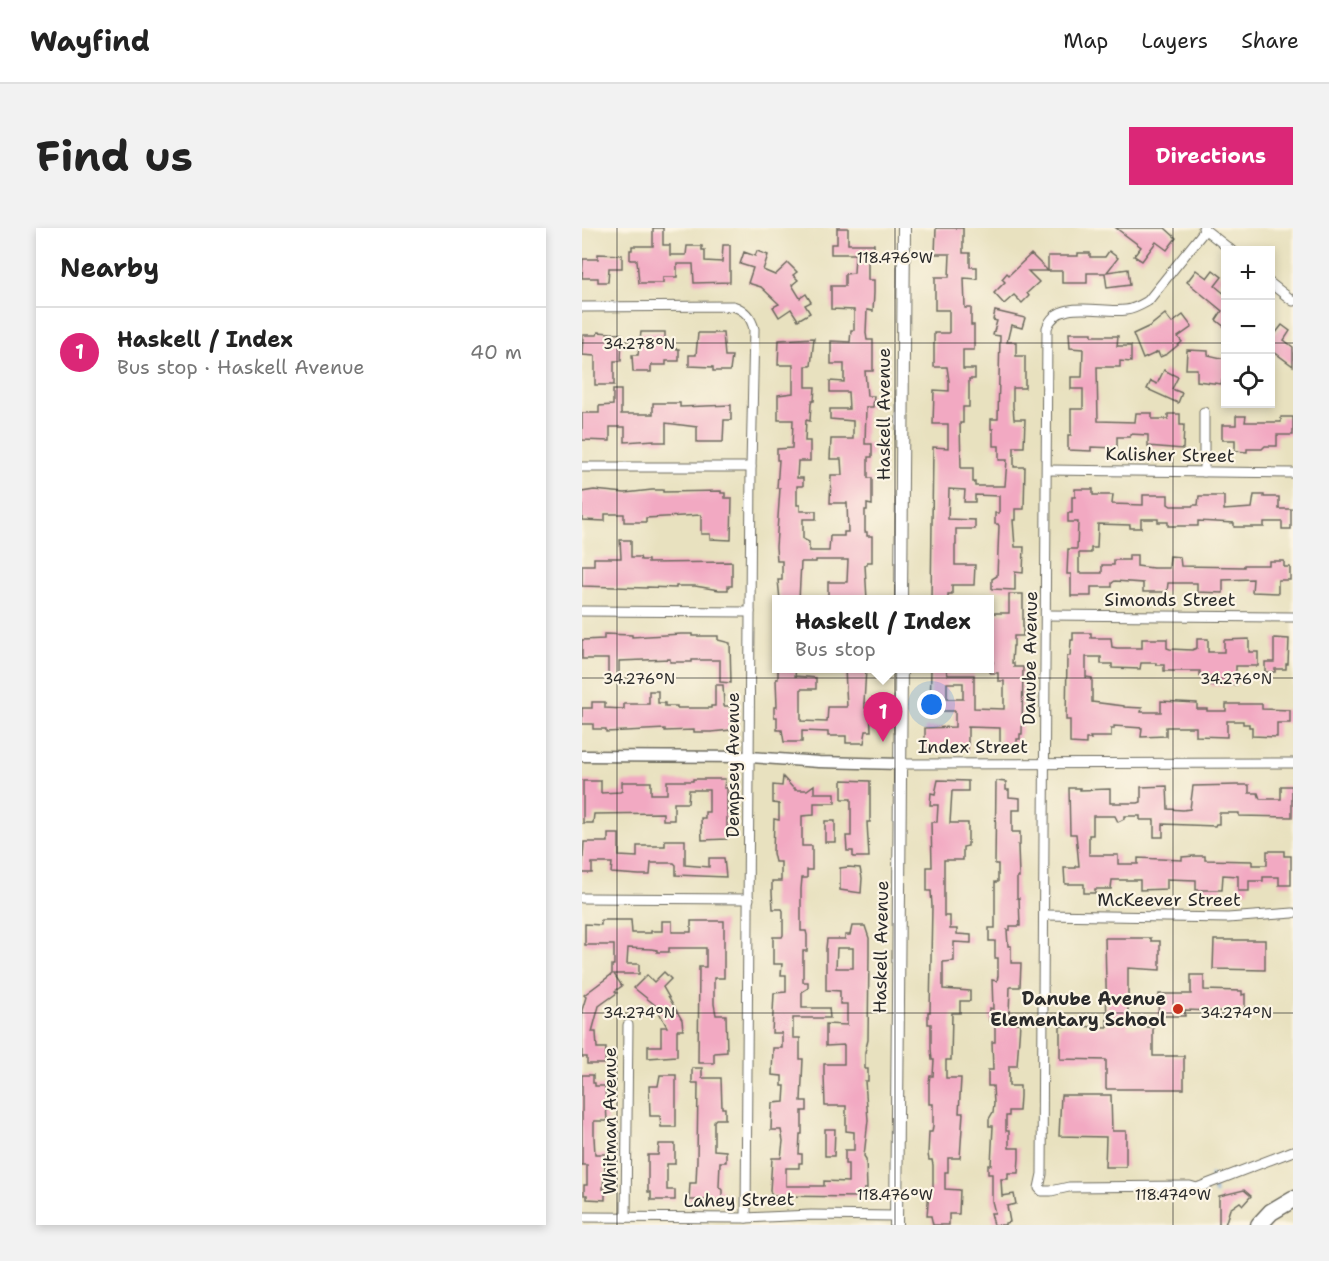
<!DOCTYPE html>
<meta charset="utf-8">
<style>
body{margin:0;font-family:"Shantell Sans",sans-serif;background:#f2f2f2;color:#222}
.controls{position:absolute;right:18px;top:18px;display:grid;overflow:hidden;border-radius:0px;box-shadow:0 3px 9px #0003}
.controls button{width:54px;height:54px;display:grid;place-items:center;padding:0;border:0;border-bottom:2px solid #e0e0e0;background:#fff;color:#222;font:30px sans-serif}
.you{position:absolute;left:350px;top:477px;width:21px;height:21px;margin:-15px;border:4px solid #fff;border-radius:50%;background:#1a73e8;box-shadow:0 0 0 9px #1a73e833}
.badge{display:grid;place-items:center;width:39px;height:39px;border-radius:50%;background:#db2777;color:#fff;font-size:20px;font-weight:700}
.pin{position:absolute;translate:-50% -50px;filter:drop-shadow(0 2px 3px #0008)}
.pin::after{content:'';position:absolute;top:32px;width:21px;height:18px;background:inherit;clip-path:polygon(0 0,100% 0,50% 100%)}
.popup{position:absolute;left:190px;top:367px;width:222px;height:78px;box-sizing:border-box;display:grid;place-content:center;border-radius:0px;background:#fff;filter:drop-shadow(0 2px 4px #0005);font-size:20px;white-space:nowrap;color:#767676}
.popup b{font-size:22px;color:#222}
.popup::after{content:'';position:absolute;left:50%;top:100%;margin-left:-12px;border:12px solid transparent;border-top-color:#fff}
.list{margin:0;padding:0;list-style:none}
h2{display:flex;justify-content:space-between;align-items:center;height:78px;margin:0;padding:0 24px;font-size:26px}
h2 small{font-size:20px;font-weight:400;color:#767676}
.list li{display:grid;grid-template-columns:39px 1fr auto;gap:18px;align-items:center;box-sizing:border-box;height:90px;padding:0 24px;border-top:2px solid #e0e0e0}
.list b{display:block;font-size:22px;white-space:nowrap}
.list p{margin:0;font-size:20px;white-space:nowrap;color:#767676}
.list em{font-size:20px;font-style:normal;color:#767676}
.icon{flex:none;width:33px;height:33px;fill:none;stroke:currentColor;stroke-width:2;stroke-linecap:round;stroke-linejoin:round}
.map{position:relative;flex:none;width:711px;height:997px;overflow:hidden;border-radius:0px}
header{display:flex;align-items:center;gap:36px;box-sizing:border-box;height:84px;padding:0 30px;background:#fff;border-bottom:2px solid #e0e0e0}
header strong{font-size:28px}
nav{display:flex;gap:33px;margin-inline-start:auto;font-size:21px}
.intro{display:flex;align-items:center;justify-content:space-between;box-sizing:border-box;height:144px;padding:0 36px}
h1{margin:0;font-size:42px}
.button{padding:15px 27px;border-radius:0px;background:#db2777;color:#fff;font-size:21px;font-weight:700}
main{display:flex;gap:36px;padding:0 36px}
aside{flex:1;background:#fff;border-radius:0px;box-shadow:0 3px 9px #0003}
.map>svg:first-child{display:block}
</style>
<header>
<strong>Wayfind</strong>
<nav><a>Map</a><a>Layers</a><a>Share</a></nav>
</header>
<div class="intro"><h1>Find us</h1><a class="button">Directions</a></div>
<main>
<aside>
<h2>Nearby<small></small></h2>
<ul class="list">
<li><span class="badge">1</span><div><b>Haskell / Index</b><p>Bus stop · Haskell Avenue</p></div><em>40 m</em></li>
</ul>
</aside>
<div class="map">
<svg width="711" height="997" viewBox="0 0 711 997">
<rect width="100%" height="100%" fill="#fcf5e5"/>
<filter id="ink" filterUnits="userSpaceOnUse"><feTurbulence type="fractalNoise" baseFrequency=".0167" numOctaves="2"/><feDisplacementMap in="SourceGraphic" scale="12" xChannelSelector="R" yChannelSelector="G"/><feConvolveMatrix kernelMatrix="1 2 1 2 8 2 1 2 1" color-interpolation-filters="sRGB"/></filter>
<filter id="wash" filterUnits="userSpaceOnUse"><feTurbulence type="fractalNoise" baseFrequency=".008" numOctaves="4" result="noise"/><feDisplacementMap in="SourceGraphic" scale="24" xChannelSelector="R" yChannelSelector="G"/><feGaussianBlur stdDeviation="1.35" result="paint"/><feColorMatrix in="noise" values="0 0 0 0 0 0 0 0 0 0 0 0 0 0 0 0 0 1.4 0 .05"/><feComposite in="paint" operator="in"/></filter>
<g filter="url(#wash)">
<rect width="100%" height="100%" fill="#e8e1bf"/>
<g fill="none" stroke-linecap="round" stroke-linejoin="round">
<!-- stream -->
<path stroke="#6ca2d9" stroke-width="3" d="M629 947 633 965"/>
</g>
<g id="blocks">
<!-- building -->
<g fill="#f2a9c2" fill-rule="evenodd">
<path d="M71 0H81V17H88V27H104L105 18H120V22H123V33L140 34 141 17H148V54L112 55 111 36H95V49H81V55H57L55 32H48V22H50V18H71Z"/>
<path d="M255 0H266V16H292V27H286V52H292V65L291 83 285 82 284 105 285 112H291V143H283L285 168H292L291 179H284L283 216H290V229H286V250H290V277L285 276V282H283V304H285V308H290V334H285V337H283L285 372H246V354H265L266 332H234V334H219L217 372H198L196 352H200V333H195L194 319 198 260H195L197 232H195V221L210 220 211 192H196V167L211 165V137H196L197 112 232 110 229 138H224V159H233L232 173H230L229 176 228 193 224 192 223 213H228V233H216L215 250H221V258H215V277H218V283H234V291H221V311L227 314V323H247L248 308H262V304H266L265 275H248L249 247H260L259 231H248L249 211H271V193L248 191V181H267L266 164H248V153L262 154V136H249V113L268 114 269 102H272V82L249 81V58H263V46L272 45 273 26H249V16H255Z"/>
<path d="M354 0H381V25H388V39H395V51L382 50 383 80H389V97H392V122H381V141H393V151H387V179H381V195H378L379 240H391V254H393V258H423L425 232H417V218H411V201H409V191H416L418 108 411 107 415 93 411 92 413 83 443 90 440 100 429 97 425 114H434V128H443V160H431V178L432 191H443L442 219H432V239H443L442 281H433V292H431L433 319H442L441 345 433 344V362L410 361V351L415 348 417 298 416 296H413V285H417V268L393 267V274H382L383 262 367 261 366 291 393 292V301H374V317H373V337H393L392 357H370V366H366V372H349L351 219 366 220V196H351L352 162 367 163V153L365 139H352V105H367V82H353V49H367L368 26H353Z"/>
<path d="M534 0H583L594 10 585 22 574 14 560 33 552 28 559 19Z"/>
<path d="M175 23 186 27 181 42 193 47 206 35 215 44 211 47 216 52 210 57 218 70 224 66 229 74 223 77 228 85 216 92 209 81 197 89 191 79 197 76 179 59 166 55 171 40 158 36 162 24 173 28Z"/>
<path d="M527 23 536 30 525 44 546 41 548 57 525 60 523 45H505V55H480V43H466V28H496V25H508V29H523Z"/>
<path d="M16 26 40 27V40H27L26 54H16V50H0L1 31H16Z"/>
<path d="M449 26 466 43H446L457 54 445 65 447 68 440 75 432 67 422 76 412 65 423 54 420 51 425 45 427 47Z"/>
<path d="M614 42 625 50 631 42 640 49 633 58 644 67V100L634 92 640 83 605 54Z"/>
<path d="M583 86 590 95 601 87 610 99 596 109 600 114 585 126 578 129 576 124 561 131 551 106 568 98Z"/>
<path d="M700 97 708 103 702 112 711 119V138L688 121V102L693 106Z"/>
<path d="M16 104 40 106 39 133H32V157H13V128L0 127 1 107H15Z"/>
<path d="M59 104H83V120L97 121V133H84V137H69V144H51L50 127H56Z"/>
<path d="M116 105H141L143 128H150L148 143H131V139L107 138V127H114Z"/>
<path d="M487 105H510V108H536L535 118H549V134L538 133V139H515L516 193 553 194 554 185H570V191H586V186H598V197H602L601 221 566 218V207L548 206V209H535V220L509 219V223L486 222V207H489V181H501V161H489V149H500L501 121 488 120Z"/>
<path d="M605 122 626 123V127L644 131V147H642L639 156 615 153V141H604Z"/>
<path d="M582 142 596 149 590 161 600 165 596 175 565 161 569 153 575 156Z"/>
<path d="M31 162H39V186H71V175H98V179L149 177V192H142L141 214H115V199L84 195V214H72V212L43 214V199H28V213L0 212V185H17V178L31 177Z"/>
<path d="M654 188H664L663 194H699V189H711V207H695V218H683L680 221H665V224L653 223V212H640V197H654Z"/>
<path d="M493 261H511V267H531L530 276 561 277V267H586V276L589 278H611V277H616L617 268H642V282L670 280 672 267H682V269H697V281H709V301H700V294H682V299H652V295L616 293V298H586V294H576V291H559V300H548V297L516 296 515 320H509V325H497V345H520V337H532V332H547V327H555V338L571 340H587L588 328 598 329 599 338 662 339V337H687V333H702V339H708V352H696V365L670 364 671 351 641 352V365L615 364V355H586L585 364H561V355L533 353 530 355V359H509V368H489V346H485L486 321H495L496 294H486V285H490V269H493Z"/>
<path d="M12 262 43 265 70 262H81V264L139 263V265H143V270H150L149 312 128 311V306H119V287L64 290V294H42V286H23V293L0 292V264Z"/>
<path d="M38 312H49V329H58L59 332H66V335L150 334V358H146V362H137L113 358H94V360L65 359V360L0 358V337H12V330H39Z"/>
<path d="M427 366H441V408H432V418H431L430 435H432V439H441L440 506H438V511H435V516H418V500L386 499V522L343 521V500L373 499V483H348L349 441H364L366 447H392V480L422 481V453H416V445H408V435H411V395H408V385H427ZM365 455H381V471H365Z"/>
<path d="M491 405H509V410H529L530 419 535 420H560V411H585V420L588 421 610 422 615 420V411H626V424H642V412L667 411V424H676V438H654V457L629 458V448H618V443H582V437H574V435H559L558 441 530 440V436H519V429H504V449L510 450V474L542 478V479L560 480 559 484H579V473L615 475V481H625V483H644V476H680V481L708 482V495H695V509L670 508V499H667V496H661V493H645V509L614 508V499H584V508L559 509 560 500 532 498V501H529V509H508L509 511H504V516L488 515V492H484L485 428H488L489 412H491Z"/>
<path d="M22 406 50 407V409L99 406H110V408H136V412L148 415 149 455 138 454V432H110V434H88V431L37 433V452H26V431H0V412L22 411Z"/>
<path d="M692 410 707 411 706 436H704V441H693V444H683V434H692Z"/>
<path d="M196 441H214L213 448 234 450V461H219V493L245 494 246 479H265L263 441H284L282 475H283V480H288L289 503H284L282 515H264V508H246V504L220 503V514H202L200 502H195V489H192V479H195L194 451H196Z"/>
<path d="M133 457H141L142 478H148L149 502 129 504H112V502L83 503V501L24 504V501H11V496H0V480H10V474H23V480L42 481V476H67V463H76V475H83V478H95V480H129V478H133Z"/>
<path d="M201 549 211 560H213V562H225L232 557V565H253V575H232V587L220 588V618H230V642H225V650H220L219 661V703H224L225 707V723H221V754H226V760L220 764V780H247L248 790H211V810H218V831H221L219 873H225V883H220V906H218L217 926H220V935H217V940H204V958H242V953L266 954V936H263V922H272V904L264 903V878H243L242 847V836H262V817L244 818V796L265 797V776H258V763L244 762V720L245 711H263V707H268L270 698H283L287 710V726L286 812 283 824V841H286V853H283L286 892 282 928 284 931 285 961H282V969L190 968 188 963 190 930H199L201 913 199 902H189L190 875 202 874 203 858H200V848L190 847 191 820H200V805H190L192 765 204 764V747H199L200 736H191V709H200L201 707V683L200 681H191L190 664V653H199V634H193L191 625 192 591 197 592V576L191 575V557L200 558ZM255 720H271V740H254Z"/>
<path d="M111 551H143L142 560H145V611L120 612 119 590H123V584H127V562H107L106 575H92V592H81V585L12 586 11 595H1V553H19V565L38 564 40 563V554H69V566H85V553H111Z"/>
<path d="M260 552 288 553V594H285L287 629H271V623H265L264 608H269V571H260Z"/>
<path d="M356 552 386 553V563H370L368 595H386V618L381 619V632H362V688H368V701H375V706L389 707V715L372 714V733L361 734V761L388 763V773H378V785H370L369 832H364V850H379L377 885H381L378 930H366V944H363V961L378 962 377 986H367V997H351L349 988H345L347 961H351V937L350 932H347L346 926 347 904H350L351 898V876H347V854L348 848H351L352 832H350L349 820V796H346V784H348L350 678 349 663H345V639H350L349 594H355L356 577H348L349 565 353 566Z"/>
<path d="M414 553 424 554V562H427V569L438 570V582H430V604H438V617H436L437 649H435V670H437L438 698H428V702H425L426 718H429V735H439L438 759H428L427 787 428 795H438L435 838H427V858H438V868L437 883H427V888H424V903H427V920H437V930L436 945H426V951H419L420 968 432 966 434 976 425 978 428 994 423 995V997H412L409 985H413L410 973V946H406V937H409L411 898H407V891L411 884 412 876 411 858H406V842H411L410 814H413V793H407L408 780 411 781 410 752 415 753 416 748V730H413V713H407V700H413V654H416V636H413Z"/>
<path d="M656 557H667V565H676L678 571H699V558H710V589L657 588V585H637V596H634L633 598 581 596V609H572V592H558V588H542V591L536 594 533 588H511V607H507V627H536V636H556V630L600 632V629L612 628H623V632L670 633V637H685V623H702V628H709V657H697V649H681V653H667V663H656V648L641 647 640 662H614V652L585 651V661L558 662V652H530L529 661H513V665H502V656H483L482 640H494V638H497L494 606H488L487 560H498V562L528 561V575H556L559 574V559L585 558 586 581 601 582 608 581 611 558Z"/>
<rect x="243" y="593" width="10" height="21"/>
<path d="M26 606H37V628L55 629V618H83V612H103V637L127 639V630H142L144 649 94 647V637L92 635H69L68 647H57L29 645 30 635H10V645H0L2 614H26Z"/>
<path d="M266 639 278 640 280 650 279 665 258 662V640Z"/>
<path d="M19 692H49L50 705H69V703H80V693H90V704H109V693H142V750H132V776L134 787H144L145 824 132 825V835H116L117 739H124V720H87V724H75V722L69 721 46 720 45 736H57V746H32L40 758 33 763 35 765 17 778 10 804H14L15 820H24L23 836H5V829H0V782L4 769 2 767 30 746V737H32V717H3V696L19 697Z"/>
<path d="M523 710H569V713H578V742L546 740V799H571V828H602V861H524V832L478 831V798L525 799Z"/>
<path d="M632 712H683V742L631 741Z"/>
<path d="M82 744 89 751 81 759 100 792 101 802H95V828L66 830V818H79V799H85L73 777 52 760 65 747 72 754Z"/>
<path d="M609 747H622V762L660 763V767L663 766V781H660V784L603 782V788H576L577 766H609Z"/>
<path d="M110 840H120V850H139L140 880H143V891H134L132 893V922L144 923V934H138L137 959 140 962V972H107L108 955H114L115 932 116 855H110Z"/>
<path d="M0 847H11V855H13V858H23L25 893H12V909L13 926H24L21 961H23V972L5 971V967H2V957H5V937H0Z"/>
<path d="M78 847H94V899H79L78 888H68L67 858H76Z"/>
<path d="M479 867H529L530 903H544V939H523L524 909 477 908Z"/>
<path d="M243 901H253L252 928H243Z"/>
<path d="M77 916H93V936H85V962H93V972H69V964H66V927H76Z"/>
<path d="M662 962 669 968 661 977 658 974 648 981 643 997H637V968Z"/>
</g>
</g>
</g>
<g filter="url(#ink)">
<use href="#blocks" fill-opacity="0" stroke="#6d6b5f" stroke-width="1.5"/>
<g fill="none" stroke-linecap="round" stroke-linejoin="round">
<!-- minor casing -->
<g stroke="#6d6b5f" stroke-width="11">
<g id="minor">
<path d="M621 0 649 22"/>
<path d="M623 2 566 73C559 77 553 81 544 82 521 86 475 69 465 100L460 946 457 960 460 963H469L487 959 608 958 615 960 711 923"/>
<path d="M688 55 711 73"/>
<path d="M0 79 151 78C163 82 169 89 172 101L169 239 164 990"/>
<path d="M0 239H169"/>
<path d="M465 242 711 245"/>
<path d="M622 244V184"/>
<path d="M0 383 168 384"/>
<path d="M465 387 711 389"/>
<path d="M318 536 711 535"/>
<path d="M0 670 167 671"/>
<path d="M463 687 646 690 711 685"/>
<path d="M0 989 164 990 229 987 314 988"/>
<path d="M44 989 46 797"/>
</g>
</g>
<!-- tertiary casing -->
<g stroke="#6d6b5f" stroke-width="13">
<path id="tertiary" d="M0 528 168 529 237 534 318 536"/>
</g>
<!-- secondary casing -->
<g stroke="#6d6b5f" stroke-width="14">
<g id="secondary">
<path d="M319 372 322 0"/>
<path d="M314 997 319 440"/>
</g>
</g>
<!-- motorway casing -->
<g stroke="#6d6b5f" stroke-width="19">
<path id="motorway" d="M677 997 689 984 711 971"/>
</g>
<!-- minor -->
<use href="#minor" stroke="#fff" stroke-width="9"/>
<!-- tertiary -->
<use href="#tertiary" stroke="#fff" stroke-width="10"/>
<!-- secondary -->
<use href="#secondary" stroke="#fff" stroke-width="12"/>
<!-- motorway -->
<use href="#motorway" stroke="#fff" stroke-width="16"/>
</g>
</g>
<!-- ticks -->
<path fill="none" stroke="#2b2b2b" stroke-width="1.5" stroke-opacity="0.45" d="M35 0V997M313 0V997M591 0V997M0 115H644M688 115H711M0 450H711M0 785H711"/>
<!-- markers -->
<circle fill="#c8321e" stroke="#fcf5e5" stroke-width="2" cx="596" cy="781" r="6"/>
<g text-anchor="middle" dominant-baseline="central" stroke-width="4.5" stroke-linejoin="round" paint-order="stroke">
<!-- street labels -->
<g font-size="18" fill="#2b2b2b" stroke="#fcf5e5">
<text transform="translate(302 186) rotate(-90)">Haskell Avenue</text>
<text transform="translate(588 227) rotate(1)">Kalisher Street</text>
<text x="588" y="372">Simonds Street</text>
<text transform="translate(448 430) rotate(-89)">Danube Avenue</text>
<text x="391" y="519">Index Street</text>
<text transform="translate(151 537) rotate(-90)">Dempsey Avenue</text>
<text x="587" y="672">McKeever Street</text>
<text transform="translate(299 719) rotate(-89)">Haskell Avenue</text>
<text transform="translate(28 893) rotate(-90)">Whitman Avenue</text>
<text transform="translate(157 972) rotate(-1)">Lahey Street</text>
</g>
<!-- poi labels -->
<g font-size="18" font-weight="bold" fill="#2b2b2b" stroke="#fcf5e5" text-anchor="end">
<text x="584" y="771">Danube Avenue<tspan x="584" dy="21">Elementary School</tspan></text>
</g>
</g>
<g font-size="15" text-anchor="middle" fill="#2b2b2b" stroke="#fcf5e5" stroke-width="4.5" stroke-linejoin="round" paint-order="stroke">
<text x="313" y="35">118.476°W</text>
<text x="57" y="121">34.278°N</text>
<text x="57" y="456">34.276°N</text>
<text x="654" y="456">34.276°N</text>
<text x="57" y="790">34.274°N</text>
<text x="654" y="790">34.274°N</text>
<text x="313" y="972">118.476°W</text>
<text x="591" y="972">118.474°W</text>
</g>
</svg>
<div class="controls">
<button>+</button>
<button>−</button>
<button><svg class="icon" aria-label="locate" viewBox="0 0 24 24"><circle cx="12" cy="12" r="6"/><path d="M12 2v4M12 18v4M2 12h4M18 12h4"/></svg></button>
</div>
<div class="you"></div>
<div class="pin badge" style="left:301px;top:514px">1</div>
<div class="popup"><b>Haskell / Index</b>Bus stop</div>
</div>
</main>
